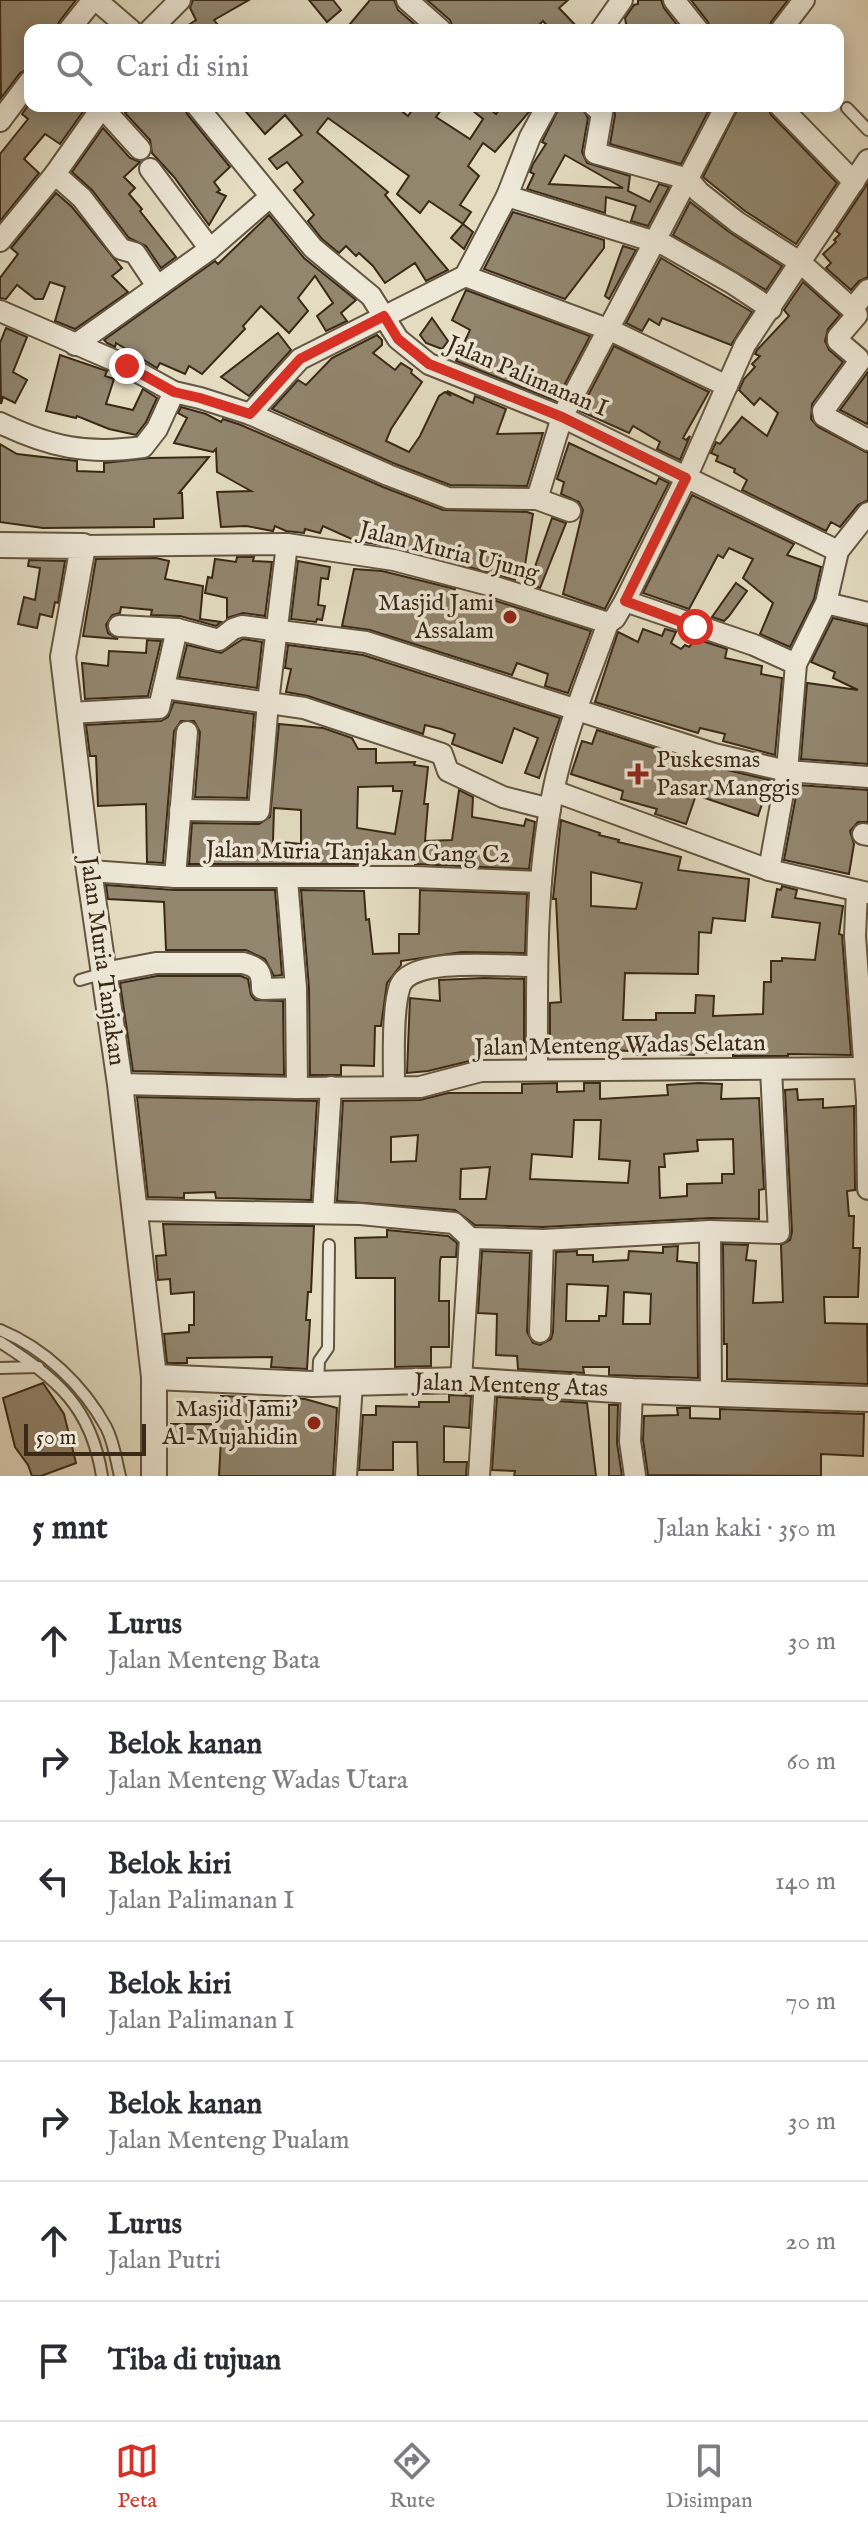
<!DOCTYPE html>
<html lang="id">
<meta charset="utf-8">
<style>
body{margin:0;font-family:"IM FELL English",serif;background:#f7f7f7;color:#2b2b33}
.scale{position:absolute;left:24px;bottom:20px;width:122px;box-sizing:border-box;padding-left:8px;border:4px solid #3a2916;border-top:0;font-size:22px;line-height:28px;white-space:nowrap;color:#3a2916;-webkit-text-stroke:6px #ede8d7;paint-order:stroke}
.stop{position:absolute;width:24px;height:24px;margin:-18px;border:6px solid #d93025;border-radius:50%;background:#fff}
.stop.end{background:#d93025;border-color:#fff;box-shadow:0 2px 8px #0008}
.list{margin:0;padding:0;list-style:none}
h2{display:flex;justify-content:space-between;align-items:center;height:104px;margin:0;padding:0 32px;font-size:34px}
h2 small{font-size:26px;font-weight:400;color:#7c7c81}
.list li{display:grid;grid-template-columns:52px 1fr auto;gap:24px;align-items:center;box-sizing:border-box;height:120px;padding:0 32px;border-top:2px solid #e1e1e2}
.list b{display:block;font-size:30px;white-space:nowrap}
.list p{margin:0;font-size:26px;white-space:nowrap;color:#7c7c81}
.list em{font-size:26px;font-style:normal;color:#7c7c81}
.icon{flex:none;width:44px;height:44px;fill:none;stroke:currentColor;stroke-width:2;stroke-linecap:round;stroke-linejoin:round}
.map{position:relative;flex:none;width:868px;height:1476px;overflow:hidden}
.search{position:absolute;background:#fff;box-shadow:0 4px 20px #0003;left:24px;right:24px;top:24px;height:88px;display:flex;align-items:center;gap:20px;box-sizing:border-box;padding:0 28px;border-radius:16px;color:#7c7c81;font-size:30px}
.sheet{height:944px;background:#fff}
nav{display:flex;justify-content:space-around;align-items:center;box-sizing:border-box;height:112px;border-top:2px solid #e1e1e2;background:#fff;font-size:22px;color:#7c7c81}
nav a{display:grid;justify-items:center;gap:4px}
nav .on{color:#d93025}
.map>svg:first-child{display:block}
</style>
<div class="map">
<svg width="868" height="1476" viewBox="0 0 868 1476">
<rect width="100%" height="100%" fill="#e3dcc1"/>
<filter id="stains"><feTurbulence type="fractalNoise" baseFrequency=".0025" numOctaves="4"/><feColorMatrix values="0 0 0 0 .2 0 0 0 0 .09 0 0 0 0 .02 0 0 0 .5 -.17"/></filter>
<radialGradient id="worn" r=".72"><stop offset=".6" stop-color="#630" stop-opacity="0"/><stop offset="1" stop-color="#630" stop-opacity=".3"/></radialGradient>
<!-- building -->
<g fill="#92866f" stroke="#3a2916" stroke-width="2" fill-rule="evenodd">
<path d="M0 0H76L59 22 56 30H30V68L20 73 1 98Z"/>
<path d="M193 0H249L214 20 222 30H181L196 20 190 8Z"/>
<path d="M309 0H333L341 10 327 22Z"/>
<path d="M370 0H394L398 10 421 30H345Z"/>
<path d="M427 0H568L559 8 580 30H551L543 21 534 30H454L450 20Z"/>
<path d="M638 0H661L664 8 681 30H627L625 18 634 5 638 4Z"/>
<path d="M691 0H788L771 22 768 30H711L708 22Z"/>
<path d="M30 103V106H87L60 144 45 134 24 159 39 173 0 221V154L28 119 22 114Z"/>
<path d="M135 106H184L187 114 230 167 214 182 220 190 217 192 226 196 209 225 174 177 152 153 150 140 125 113Z"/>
<path d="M241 106H395L408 116 415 106H444L436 117 470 139 483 119 467 106H486L496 114 502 106H521L529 112 495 152 483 143 468 166 479 176 460 205 471 212 463 224 473 232 464 249 451 238 463 224 429 201 420 213 397 194 409 176 328 118 317 132 388 192 385 195 448 270 426 281 415 263 385 283 373 266 359 253 356 256 346 246 339 253 322 239 308 221 314 215 294 190 303 182 287 162 277 169 269 159 302 135 285 115 265 134Z"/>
<path d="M560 106H581L588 118 582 152 587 163 630 176 628 191 650 202 659 184 669 187 648 226 631 221 636 206 606 197 605 213 527 189 534 174 530 172 533 164 546 144 542 142ZM565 155 623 188 549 184Z"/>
<path d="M613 106H711L681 164 610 144 615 115Z"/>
<path d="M739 106H767L771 115 837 183 796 244 745 211 703 177Z"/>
<path d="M103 128 130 158 140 162 124 177 135 188 129 194 142 209 140 211 176 257 161 268 146 246 129 238 92 190 72 172Z"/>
<path d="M868 183V277L859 281 851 290 826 268 831 263 823 254 836 242 834 240 840 234 836 231Z"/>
<path d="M56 193 72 207 122 268 112 276 128 292 75 329 55 321 65 287 50 282 43 299H35L17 285 6 299 0 298V278L18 254 11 248Z"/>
<path d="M690 202 729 232 782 266 766 290 673 235Z"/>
<path d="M513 212 604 240V248L565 299 484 269Z"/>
<path d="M269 215 304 258 356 300 341 313 347 321 326 331 317 316 333 303 315 276 298 298 308 311 289 333 261 306 243 326 245 329 202 374 189 366 185 374 160 363 157 368 116 343 115 347 107 343 104 340 215 261 218 264Z"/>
<path d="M623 246 636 250 609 299 605 296Z"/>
<path d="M661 258 752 312 731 345 662 318 659 325 649 319 642 331 626 323Z"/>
<path d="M803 282 840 315 828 329 825 341 829 350 843 362 812 404 811 419 818 427 868 453V500L858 505 840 527 831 522 826 531 742 490 747 480 734 472 735 469 716 461 718 456 711 453 716 442 720 444 742 417 767 436 778 413 760 398 754 405 739 390 744 379 755 367 752 364 760 356 755 354 757 350 789 316 784 310Z"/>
<path d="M466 290 590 336 556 401 456 361 470 330 452 320Z"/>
<path d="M432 318 448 341 442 349 426 343 420 335Z"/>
<path d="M6 328 27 337 13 372 27 380 15 403 3 397 1 404 0 343Z"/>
<path d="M278 333 291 350 249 396 221 377Z"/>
<path d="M377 335 382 340V345L373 353 395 370 401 363 412 370 411 373 422 382 391 429 386 441 409 452 420 436 439 396 445 392 451 396 447 391 473 403 475 396 506 409 497 434 543 433 527 486 450 485 393 463 272 409 298 380 306 385 332 358Z"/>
<path d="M614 346 709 392 683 438 686 440 690 436 680 460 657 449 660 442 633 426 629 433 580 411Z"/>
<path d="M60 355 107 371 105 376 114 379 106 404 133 410 143 389 157 398 146 422 136 435 109 429 77 416 76 418 46 411Z"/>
<path d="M868 372V421L867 424 840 410Z"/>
<path d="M181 407 206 414 221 422 223 419 241 425 383 487 443 510 527 512 533 514 523 578 517 575 515 580 397 547 356 541 323 526 320 533 305 529 304 533 286 531 275 526 273 531 246 526 221 527 217 492 251 491 217 472 216 449 213 452 174 443 187 418 178 413Z"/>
<path d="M569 443 656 484 659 478 669 483 605 609 563 594 583 510 579 502 561 494 564 482 557 479Z"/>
<path d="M0 444 17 454 77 461V471L104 472V463L150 458 209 457 179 493H182L183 518 154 519V527L43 528 0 522Z"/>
<path d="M692 495 794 544 787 555 821 567 814 599 790 647 760 634 773 603 743 578 753 559 729 548 723 558 718 555 689 609 643 593Z"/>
<path d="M552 518 566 523 540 588 529 584Z"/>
<path d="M237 557H254L253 561 272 562 265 616 243 613 227 618V598L205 593 208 577 212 578 215 559 236 562Z"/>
<path d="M156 558 169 561 165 579 203 586 200 619 221 622 216 626 180 616 151 615 152 610 121 607 120 613 112 615 106 625 108 633 118 639 83 636 96 559Z"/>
<path d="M29 560 65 561 58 603 55 602 52 617 40 614 37 628 18 624 24 597 35 600 40 568 28 566Z"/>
<path d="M298 561 330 567 328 579 321 578 318 605 325 606 322 620 317 619 316 622 291 619Z"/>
<path d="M354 569 382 571 455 589 452 598 477 606 491 609 493 600 591 631 568 693 545 686 548 674 517 663 512 675 370 630 342 626Z"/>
<path d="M736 583 747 591 729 616 724 621 712 617Z"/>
<path d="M833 618 868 626V764L801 759 807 683 858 690 833 678 835 672 811 662Z"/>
<path d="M643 629 662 636 665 629 676 632 671 643 681 649 685 645 689 647 696 639 727 649 725 658 762 666 761 674 782 678 775 755 723 741 725 734 700 728 698 733 595 702 618 632 638 642Z"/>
<path d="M243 639 262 642 257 688 179 677 187 645 221 653Z"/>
<path d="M147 640 161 641 148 696 85 699 82 663 108 666 109 651 146 653Z"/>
<path d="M288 645 363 655 560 718 539 778 525 773 538 738 514 728 502 763 452 744 455 734 441 729 425 725 423 734 308 696 286 692 291 669 285 668Z"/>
<path d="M174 702 254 714 247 798 195 797 200 732 194 721H181L174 731 163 863 147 862 146 804 98 806 96 756H90L86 725 161 721 168 717Z"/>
<path d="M279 724 323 728 352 738 358 749H376V763L415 762 414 765 428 767 424 804H428L425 841 452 840 459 790 473 797 472 817 524 826 526 819 535 822 529 869 415 864 414 856 370 855V858H364V864H189L192 823 259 824 270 817ZM393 786V791H402L395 834 357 828 358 787ZM274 808 301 810V844L273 841Z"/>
<path d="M597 730 710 766 770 780 758 816 696 795 686 824 655 814 657 809 621 799 623 791 571 774 582 741 592 744Z"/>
<path d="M798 785 868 790V822H858L850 831 854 844 849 874 784 860Z"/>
<path d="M561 820 600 833 599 835 619 840 618 842 681 857 678 870 749 879 745 921 713 918 711 933 699 932 698 974 625 973 623 1020H656V1013H695L696 995 714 996 713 1016 763 1014 764 982H771V961H782V958L815 960 820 923 772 917 777 889 781 890 782 886 797 890 795 898 843 906 839 934 842 935 851 1055 788 1054V1056H733V1053L695 1052 694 1055 678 1054 679 1049H646V1055L631 1054V1051L606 1050 550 1053V1003L561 1002 556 899H553ZM591 872 642 883 636 909 591 906Z"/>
<path d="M106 885 174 890H275L282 975 274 976 265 959 246 950H166L164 902 108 899Z"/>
<path d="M301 890 364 891 366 920 369 919 373 954 399 953V934H419L420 890 527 894 525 953 462 952 401 961V965L387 983 381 1026H375L374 1066 341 1065V1075H310L309 988Z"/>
<path d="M157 976H241L248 979 251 995 255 1000 283 1001 284 1075 133 1071 120 983Z"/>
<path d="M484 978 524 979V1053L482 1054V1058L428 1071 407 1073 410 998 440 1001 439 980Z"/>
<path d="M557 1083V1092L584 1091V1083H600V1099L668 1095 667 1085 699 1083 722 1084 721 1099 759 1098 764 1189 759 1190V1219L710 1218 543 1227 475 1225 455 1210 337 1201 343 1101 420 1100 448 1093H522V1084ZM574 1120H601L599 1159 630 1161 628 1183 530 1179 532 1154 572 1157ZM418 1135 416 1161 391 1162V1137ZM733 1139 734 1174H722V1183L687 1184V1196L660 1198 659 1167H665L664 1154 698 1151 697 1140ZM490 1167 486 1199H460L461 1169Z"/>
<path d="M797 1089 798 1100 823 1099V1108L854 1106 855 1190 847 1191 849 1216H854L853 1248H860L858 1297H824L825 1323 867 1324 868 1384 727 1379V1344H724L723 1244 748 1245 746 1260 756 1261 753 1303 783 1302 781 1245 790 1240 792 1232 785 1090Z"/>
<path d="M137 1097 317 1101 311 1200 216 1198 215 1192 184 1193V1198L148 1197Z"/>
<path d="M163 1224 314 1226 311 1292H308L306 1320H310L307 1369 271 1367 272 1357 187 1358V1363H167L164 1334 189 1332V1325H194V1292L171 1294 170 1279 158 1280 156 1256 166 1255Z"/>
<path d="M387 1230 448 1236 457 1243 456 1257H441L440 1261 439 1301H449V1347H431V1366L395 1367V1278H356L355 1238 387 1237Z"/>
<path d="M678 1246 677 1261 697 1263 698 1378 609 1375V1367H583L584 1373 518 1369 517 1356 496 1355 497 1314 478 1313 482 1251 530 1253 527 1332 533 1343 540 1345 551 1339 553 1332 556 1252 577 1251V1255H593V1262L628 1260 629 1251 663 1253V1247ZM567 1284 608 1286 606 1316H599V1321H566ZM624 1292 651 1294 650 1324H623Z"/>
<path d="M43 1383 64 1414 76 1463 41 1476H32L28 1465 15 1447 3 1398Z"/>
<path d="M449 1395 471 1396 469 1428 444 1426V1462H467L466 1476H418L417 1442H393V1470H359L363 1415H376V1406L419 1407V1402H449Z"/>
<path d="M221 1396 247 1397V1401H293L294 1398 305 1399 337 1408 333 1476H219L221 1439 171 1440V1424H220Z"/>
<path d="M497 1397 587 1403 596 1476H514L515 1471 492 1470Z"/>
<path d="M609 1405H618L617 1443 622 1476H609Z"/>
<path d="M677 1408H690V1418L720 1419V1409L864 1414 863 1456 821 1454V1476L648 1475 643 1440 644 1416 678 1415Z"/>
</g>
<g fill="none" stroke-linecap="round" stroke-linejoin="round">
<!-- service casing -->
<g stroke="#645641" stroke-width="14">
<g id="service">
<path d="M847 108 868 130"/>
<path d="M80 980 104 973"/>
<path d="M0 1330C44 1348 83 1385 106 1427 114 1442 116 1460 120 1476"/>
<path d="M0 1342C57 1379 91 1406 102 1476"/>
<path d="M0 1368 38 1367"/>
<path d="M318 1384 319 1361 328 1348 329 1245"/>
</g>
</g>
<!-- minor casing -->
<g stroke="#645641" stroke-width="24">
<g id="minor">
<path d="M96 0 131 30"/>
<path d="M407 0 441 30"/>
<path d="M674 0 698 30"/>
<path d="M69 30 93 0"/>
<path d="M150 30 180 0"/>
<path d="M601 30 622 0"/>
<path d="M781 30 804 0"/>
<path d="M197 106 313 248 371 296 398 339 429 364 562 417 838 551"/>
<path d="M594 106 602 113 595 153 688 179 699 192 737 222 801 263 852 309 857 315 838 337V341L858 358 859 362 823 411 824 416 868 440"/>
<path d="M780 106 854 182"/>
<path d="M102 107 140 149"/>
<path d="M0 121 30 81"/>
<path d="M150 169 210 249"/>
<path d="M55 174 82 198 121 249 135 253 157 286"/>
<path d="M507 196 665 245 732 283 771 309"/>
<path d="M0 241 55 174 103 106"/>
<path d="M465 276 610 330 727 386"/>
<path d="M852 309 868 290"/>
<path d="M0 311 127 366 174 392 200 398 250 414 388 475 448 498 537 499 562 417 726 106"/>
<path d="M75 345 210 249 270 197"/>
<path d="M250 414 300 359 465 276 507 196 530 137 547 106"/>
<path d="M0 423C50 447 87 455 143 447L157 429 174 392"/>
<path d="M537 499 570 511"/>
<path d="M83 546 287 544 394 560 489 585 608 623"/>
<path d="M625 601 754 645 796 664"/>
<path d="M826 603 868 613"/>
<path d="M119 626 177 629 219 640 233 629 242 626 366 642 714 754 787 771 868 777"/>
<path d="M165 688 304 708 442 754 448 771 503 797 550 809"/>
<path d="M70 713 159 708 177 629"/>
<path d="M554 791 769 870 868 893"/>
<path d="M180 810 259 811 268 702 287 544"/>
<path d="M863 834 868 835"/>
<path d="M769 870 787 771 796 664 826 603 838 551 868 513"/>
<path d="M90 871 175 877H415L541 882"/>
<path d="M175 877 187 732"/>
<path d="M287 879 296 988 297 1088"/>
<path d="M857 891 855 936 867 1101 868 1189"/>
<path d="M104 973 156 963H243C259 967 262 972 262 989L296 988"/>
<path d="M537 1070C537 983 535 895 550 809 560 745 586 684 608 623L615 618 625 601 686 478 745 345 868 160"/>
<path d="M120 1084 297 1088 420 1087 481 1071 864 1068"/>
<path d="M394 1086C394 1061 392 1008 400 986 412 955 509 967 537 966"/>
<path d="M134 1210 360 1214 454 1223 470 1238 543 1240 710 1231 779 1233 771 1069"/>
<path d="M323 1213 331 1087"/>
<path d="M710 1231 711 1393"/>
<path d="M540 1332 543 1240"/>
<path d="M461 1380 470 1238"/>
<path d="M632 1391 630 1441 635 1476"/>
<path d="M346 1476 352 1383"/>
<path d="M479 1476 485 1381"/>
</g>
</g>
<!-- tertiary casing -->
<g stroke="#645641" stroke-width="28">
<g id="tertiary">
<path d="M0 545 83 546 63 657 86 850 120 1084 154 1377V1476"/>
<path d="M154 1377 312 1384 461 1380 632 1391 868 1399"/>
</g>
</g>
<!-- service -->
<use href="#service" stroke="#ede8d7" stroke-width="10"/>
<!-- minor -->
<use href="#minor" stroke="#ede8d7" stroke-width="20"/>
<!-- tertiary -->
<use href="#tertiary" stroke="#ede8d7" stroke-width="24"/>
</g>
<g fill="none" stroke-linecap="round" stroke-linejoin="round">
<!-- route -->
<path stroke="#d93025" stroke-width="10" d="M127 366 174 392 200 398 250 414 300 359 384 316 398 339 429 364 562 417 686 478 625 601 695 627"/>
</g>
<!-- markers -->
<g fill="#8f2418" stroke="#ede8d7" stroke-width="3">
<circle cx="510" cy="617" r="8"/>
<path d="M634 762h8v8h8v8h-8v8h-8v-8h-8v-8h8z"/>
<circle cx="314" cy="1423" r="8"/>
</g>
<g text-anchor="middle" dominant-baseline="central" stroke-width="7" stroke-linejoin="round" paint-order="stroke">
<!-- street labels -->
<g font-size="24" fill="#3a2916" stroke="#ede8d7">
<text transform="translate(527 377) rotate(23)">Jalan Palimanan I</text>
<text transform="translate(449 552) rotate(14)">Jalan Muria Ujung</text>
<text transform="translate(358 853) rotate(1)">Jalan Muria Tanjakan Gang C2</text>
<text transform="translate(102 961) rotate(82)">Jalan Muria Tanjakan</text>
<text transform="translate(620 1046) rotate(-1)">Jalan Menteng Wadas Selatan</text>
<text transform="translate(511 1386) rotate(2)">Jalan Menteng Atas</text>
</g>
<!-- poi labels -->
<g font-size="24" fill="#3a2916" stroke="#ede8d7" text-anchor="end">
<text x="494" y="603">Masjid Jami<tspan x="494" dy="28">Assalam</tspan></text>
<text x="656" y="760" text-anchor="start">Puskesmas<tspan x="656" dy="28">Pasar Manggis</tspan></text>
<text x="298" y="1409">Masjid Jami'<tspan x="298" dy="28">Al-Mujahidin</tspan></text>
</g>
</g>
<rect width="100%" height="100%" filter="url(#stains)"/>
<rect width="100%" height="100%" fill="url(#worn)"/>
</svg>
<div class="scale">50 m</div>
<div class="stop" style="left:695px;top:627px"></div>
<div class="stop end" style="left:127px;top:366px"></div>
<div class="search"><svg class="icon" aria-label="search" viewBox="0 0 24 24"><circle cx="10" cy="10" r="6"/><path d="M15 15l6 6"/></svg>Cari di sini</div>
</div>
<section class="sheet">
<h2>5 mnt<small>Jalan kaki · 350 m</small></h2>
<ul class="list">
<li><svg class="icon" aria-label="ahead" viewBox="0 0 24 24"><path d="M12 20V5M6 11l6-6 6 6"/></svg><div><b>Lurus</b><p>Jalan Menteng Bata</p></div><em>30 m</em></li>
<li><svg class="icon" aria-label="right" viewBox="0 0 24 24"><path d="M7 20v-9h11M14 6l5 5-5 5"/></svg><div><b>Belok kanan</b><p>Jalan Menteng Wadas Utara</p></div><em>60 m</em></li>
<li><svg class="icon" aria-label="left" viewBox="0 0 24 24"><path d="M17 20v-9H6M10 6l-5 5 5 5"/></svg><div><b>Belok kiri</b><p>Jalan Palimanan I</p></div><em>140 m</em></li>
<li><svg class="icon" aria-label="left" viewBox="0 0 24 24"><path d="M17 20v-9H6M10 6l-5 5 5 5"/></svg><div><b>Belok kiri</b><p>Jalan Palimanan I</p></div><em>70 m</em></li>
<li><svg class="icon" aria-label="right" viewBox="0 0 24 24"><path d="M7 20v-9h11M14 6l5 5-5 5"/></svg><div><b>Belok kanan</b><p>Jalan Menteng Pualam</p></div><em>30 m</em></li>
<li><svg class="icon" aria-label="ahead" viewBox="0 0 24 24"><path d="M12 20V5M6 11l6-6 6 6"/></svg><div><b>Lurus</b><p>Jalan Putri</p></div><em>20 m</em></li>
<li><svg class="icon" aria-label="arrive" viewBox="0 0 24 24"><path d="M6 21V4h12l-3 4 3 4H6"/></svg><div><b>Tiba di tujuan</b></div></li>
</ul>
</section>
<nav>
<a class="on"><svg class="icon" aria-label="map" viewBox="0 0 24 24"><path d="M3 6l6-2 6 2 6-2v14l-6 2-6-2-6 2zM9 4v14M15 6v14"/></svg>Peta</a>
<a><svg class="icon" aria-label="directions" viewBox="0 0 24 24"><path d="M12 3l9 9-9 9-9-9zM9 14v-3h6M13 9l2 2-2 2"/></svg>Rute</a>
<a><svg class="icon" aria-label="saved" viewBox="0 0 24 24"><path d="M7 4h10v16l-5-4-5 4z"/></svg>Disimpan</a>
</nav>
